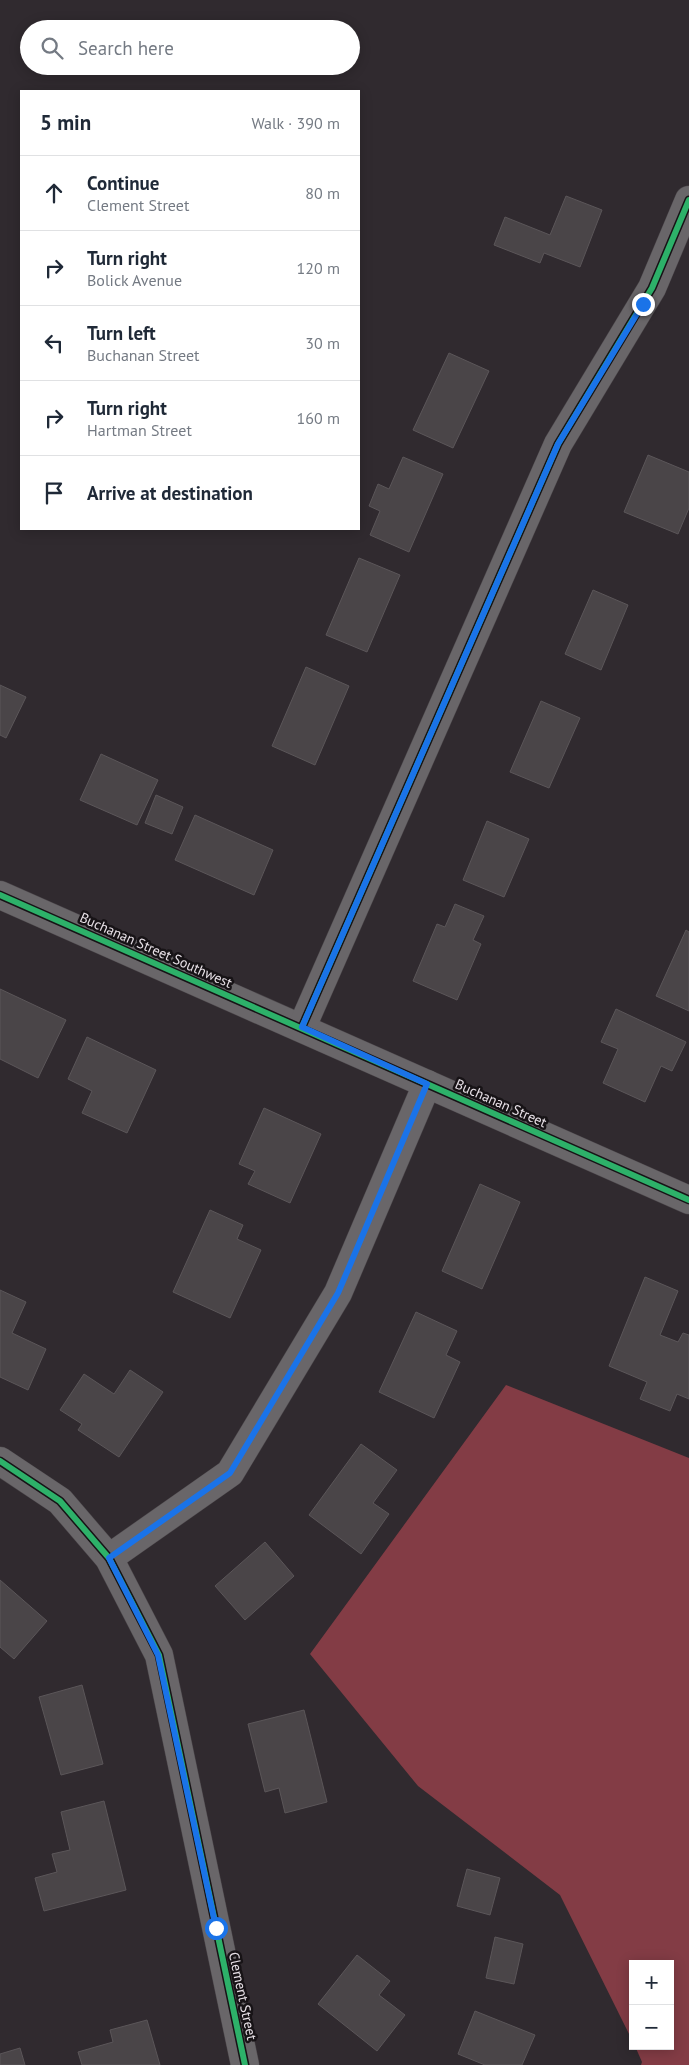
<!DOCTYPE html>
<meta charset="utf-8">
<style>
body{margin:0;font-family:"PT Sans",sans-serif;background:#f2f2f3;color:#1f2937}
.controls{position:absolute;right:15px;bottom:15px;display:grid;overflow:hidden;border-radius:0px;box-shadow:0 2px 12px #0003}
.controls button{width:45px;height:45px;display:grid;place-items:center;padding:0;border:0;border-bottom:1px solid #e0e1e3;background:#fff;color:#1f2937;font:25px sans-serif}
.stop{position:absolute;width:15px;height:15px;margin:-11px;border:4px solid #1a73e8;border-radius:50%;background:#fff}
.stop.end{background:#1a73e8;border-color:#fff;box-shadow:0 1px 5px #0008}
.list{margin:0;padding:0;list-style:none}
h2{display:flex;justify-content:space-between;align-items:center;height:65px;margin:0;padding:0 20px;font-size:21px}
h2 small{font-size:16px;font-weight:400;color:#747a83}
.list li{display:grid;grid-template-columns:32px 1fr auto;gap:15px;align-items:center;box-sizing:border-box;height:75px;padding:0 20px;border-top:1px solid #e0e1e3}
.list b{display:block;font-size:19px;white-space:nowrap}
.list p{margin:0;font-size:16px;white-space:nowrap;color:#747a83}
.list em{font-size:16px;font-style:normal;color:#747a83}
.icon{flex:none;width:28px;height:28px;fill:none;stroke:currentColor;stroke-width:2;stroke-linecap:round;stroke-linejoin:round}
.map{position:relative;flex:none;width:689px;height:2065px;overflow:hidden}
.search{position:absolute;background:#fff;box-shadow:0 2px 12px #0003;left:20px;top:20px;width:340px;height:55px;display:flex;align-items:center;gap:12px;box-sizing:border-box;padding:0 18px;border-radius:28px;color:#747a83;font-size:19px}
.panel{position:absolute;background:#fff;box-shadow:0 2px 12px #0003;left:20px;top:90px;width:340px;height:440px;border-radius:0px}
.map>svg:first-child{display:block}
</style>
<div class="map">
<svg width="689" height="2065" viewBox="0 0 689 2065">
<rect width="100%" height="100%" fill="#302a2f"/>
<!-- forest -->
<path fill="#833c45" d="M506 1385 689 1458V2065H641L642 2062 635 2046H670V1964H633V2042L560 1895 418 1786 310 1654Z"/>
<!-- building -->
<g fill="#4a4548" stroke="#5b5659">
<path d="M566 196 602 210 580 267 544 253 540 263 494 245 505 217 550 235Z"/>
<path d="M449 353 489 371 453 448 413 430Z"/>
<path d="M648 455 689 472V508L678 534 624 512Z"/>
<path d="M403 457 443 474 409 552 370 535 380 511 369 506 378 484 389 489Z"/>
<path d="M359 558 400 575 367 652 326 635Z"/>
<path d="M593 590 628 605 601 670 565 654Z"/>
<path d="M306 667 349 686 315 765 272 746Z"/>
<path d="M0 685 26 697 6 738 0 735Z"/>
<path d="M541 701 580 718 549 788 510 772Z"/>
<path d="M101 754 158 780 137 825 80 800Z"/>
<path d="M156 795 183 807 172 834 145 823Z"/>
<path d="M195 815 273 850 254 895 175 860Z"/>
<path d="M487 821 529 839 504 897 463 880Z"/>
<path d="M455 904 484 916 473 940 481 944 457 1000 413 981 437 924 445 927Z"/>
<path d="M686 930 689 932V1011L656 996Z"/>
<path d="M0 989 66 1020 38 1078 0 1059Z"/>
<path d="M616 1009 686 1042 672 1071 661 1066 645 1102 603 1083 618 1049 601 1042Z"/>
<path d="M87 1037 156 1070 127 1133 82 1113 92 1091 68 1079Z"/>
<path d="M264 1108 321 1134 290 1203 248 1184 255 1171 239 1164Z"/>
<path d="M480 1184 520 1202 482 1289 442 1271Z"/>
<path d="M210 1210 243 1225 237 1239 261 1250 230 1318 173 1292Z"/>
<path d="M645 1277 678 1291 660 1335 678 1342 683 1333 689 1335V1399L677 1394 670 1411 640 1399 647 1382 609 1366Z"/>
<path d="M0 1290 26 1302 12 1333 46 1349 28 1390 0 1377Z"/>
<path d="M416 1312 457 1331 446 1355 460 1362 434 1418 379 1392Z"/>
<path d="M130 1370 163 1392 119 1457 78 1430 82 1424 60 1410 84 1374 114 1394Z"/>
<path d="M361 1444 397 1470 373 1503 389 1514 361 1554 309 1515Z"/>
<path d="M265 1542 294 1576 245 1620 215 1586Z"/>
<path d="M0 1580 47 1621 14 1659 0 1647Z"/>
<path d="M82 1685 103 1764 61 1775 39 1697Z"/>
<path d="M304 1710 327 1802 285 1813 279 1788 265 1792 248 1724Z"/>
<path d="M104 1801 126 1890 44 1911 35 1878 57 1872 52 1854 70 1850 61 1812Z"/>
<path d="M467 1869 500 1878 490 1915 457 1906Z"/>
<path d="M495 1937 523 1944 514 1984 486 1978Z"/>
<path d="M357 1955 390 1981 379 1995 405 2015 377 2051 318 2004Z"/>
<path d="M475 2011 535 2035 522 2065H485L458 2054Z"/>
<path d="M147 2020 160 2065H82L78 2052 113 2042 110 2030Z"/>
<path d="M20 2048 25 2065H0V2054Z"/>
</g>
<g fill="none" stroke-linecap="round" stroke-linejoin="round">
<!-- minor casing -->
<g stroke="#4a4549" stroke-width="29">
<g id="minor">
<path d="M0 895 689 1200"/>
<path d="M302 1027 558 444 652 288 689 200"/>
<path d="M0 1461 60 1501 109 1558 159 1655 245 2065"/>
<path d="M109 1558 230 1473 338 1293 427 1084"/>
</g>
</g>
<!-- minor -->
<use href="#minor" stroke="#696669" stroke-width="28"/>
<!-- cycleway casing -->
<g stroke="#171316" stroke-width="9">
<g id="cycleway">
<path d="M0 895 689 1200"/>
<path d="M302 1027 558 444 652 288 689 200"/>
<path d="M0 1461 60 1501 109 1558 159 1655 245 2065"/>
</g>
</g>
<!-- cycleway -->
<use href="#cycleway" stroke="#2db169" stroke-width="6"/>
</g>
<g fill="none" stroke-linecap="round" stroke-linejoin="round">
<!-- route -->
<path stroke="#1a73e8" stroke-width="6" d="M216 1928 158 1655 109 1558 230 1473 338 1293 427 1084 302 1027 558 444 643 304"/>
</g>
<g text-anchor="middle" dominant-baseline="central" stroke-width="5" stroke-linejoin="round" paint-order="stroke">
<!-- street labels -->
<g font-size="14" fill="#e8e1e7" stroke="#171316">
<text transform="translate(156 950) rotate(24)">Buchanan Street Southwest</text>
<text transform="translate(501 1103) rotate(24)">Buchanan Street</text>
<text transform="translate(243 1996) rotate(78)">Clement Street</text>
</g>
</g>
</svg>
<div class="controls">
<button>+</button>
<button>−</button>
</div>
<div class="stop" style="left:216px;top:1928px"></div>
<div class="stop end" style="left:643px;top:304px"></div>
<div class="search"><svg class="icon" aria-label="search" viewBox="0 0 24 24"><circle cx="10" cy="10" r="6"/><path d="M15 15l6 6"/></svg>Search here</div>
<section class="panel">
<h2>5 min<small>Walk · 390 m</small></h2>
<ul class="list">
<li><svg class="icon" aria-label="ahead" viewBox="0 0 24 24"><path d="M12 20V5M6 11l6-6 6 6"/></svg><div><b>Continue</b><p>Clement Street</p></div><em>80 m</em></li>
<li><svg class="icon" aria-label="right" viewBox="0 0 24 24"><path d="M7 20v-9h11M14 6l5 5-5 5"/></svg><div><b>Turn right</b><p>Bolick Avenue</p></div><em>120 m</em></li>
<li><svg class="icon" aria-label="left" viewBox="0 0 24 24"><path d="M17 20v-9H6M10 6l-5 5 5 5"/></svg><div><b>Turn left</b><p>Buchanan Street</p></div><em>30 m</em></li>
<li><svg class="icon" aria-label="right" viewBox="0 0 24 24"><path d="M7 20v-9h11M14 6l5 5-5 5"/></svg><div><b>Turn right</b><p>Hartman Street</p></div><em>160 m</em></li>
<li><svg class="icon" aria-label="arrive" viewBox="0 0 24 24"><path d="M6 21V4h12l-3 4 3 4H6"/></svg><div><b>Arrive at destination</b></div></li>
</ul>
</section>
</div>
